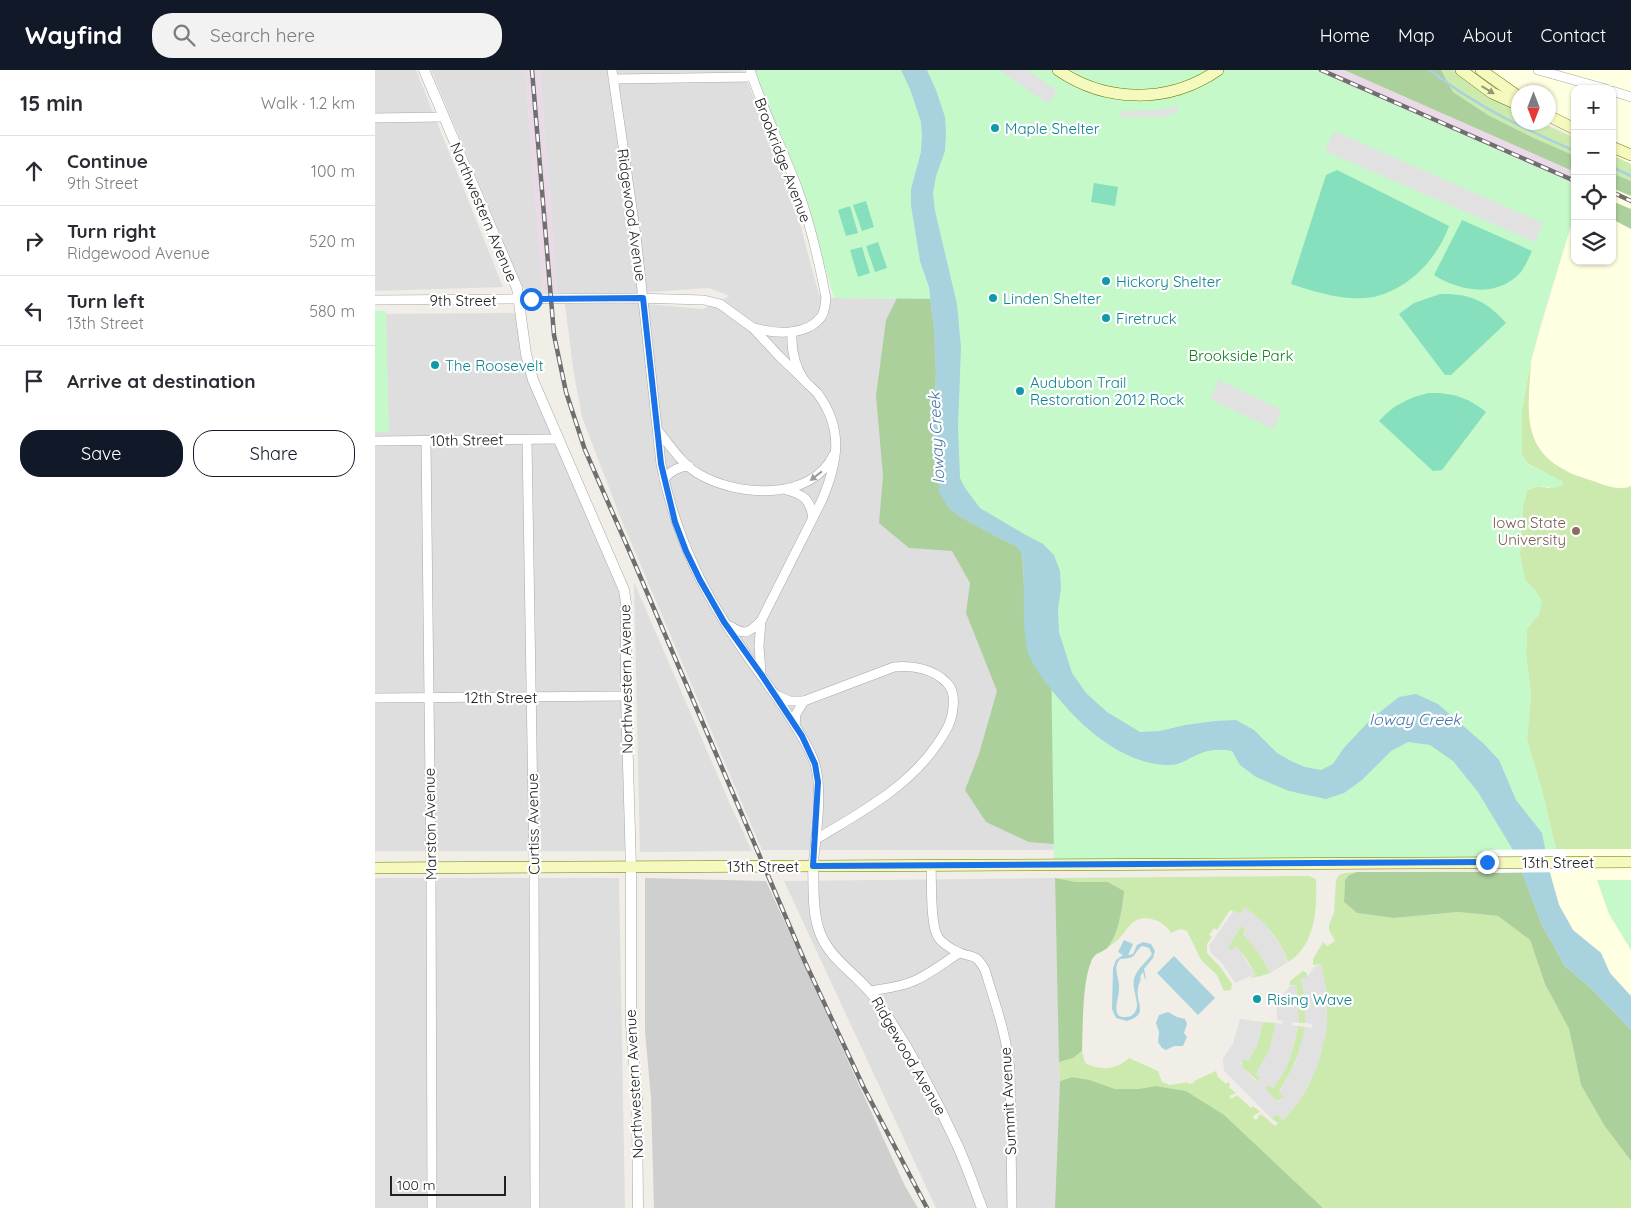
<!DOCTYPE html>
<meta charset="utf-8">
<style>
body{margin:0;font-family:Quicksand,sans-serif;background:#f2f2f3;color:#2b2b33}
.controls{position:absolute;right:15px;top:15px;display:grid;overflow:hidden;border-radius:10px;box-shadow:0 1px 4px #0004}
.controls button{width:45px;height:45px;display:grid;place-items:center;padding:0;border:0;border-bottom:1px solid #e1e1e2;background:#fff;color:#2b2b33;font:25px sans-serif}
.compass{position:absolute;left:1136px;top:15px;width:45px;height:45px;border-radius:50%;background:#fff;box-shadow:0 1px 4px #0004;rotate:180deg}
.scale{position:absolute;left:15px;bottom:12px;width:116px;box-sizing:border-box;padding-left:5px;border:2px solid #212121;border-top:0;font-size:14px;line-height:18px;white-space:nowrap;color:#212121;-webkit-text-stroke:4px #fff;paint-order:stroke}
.stop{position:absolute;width:15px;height:15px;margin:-11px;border:4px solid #1a73e8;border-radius:50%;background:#fff}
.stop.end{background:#1a73e8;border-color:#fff;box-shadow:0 1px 5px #0008}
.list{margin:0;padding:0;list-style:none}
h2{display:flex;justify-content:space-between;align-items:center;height:65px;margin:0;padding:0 20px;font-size:21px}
h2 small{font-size:16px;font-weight:400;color:#7c7c81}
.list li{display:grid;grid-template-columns:32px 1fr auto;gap:15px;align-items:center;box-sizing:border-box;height:70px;padding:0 20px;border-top:1px solid #e1e1e2}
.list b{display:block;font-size:19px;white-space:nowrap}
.list p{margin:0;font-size:16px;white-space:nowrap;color:#7c7c81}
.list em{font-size:16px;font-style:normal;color:#7c7c81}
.actions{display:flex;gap:10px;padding:15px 20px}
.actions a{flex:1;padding:11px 0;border:1px solid #111827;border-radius:20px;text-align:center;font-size:18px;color:#111827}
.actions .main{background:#111827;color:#fff}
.icon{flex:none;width:28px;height:28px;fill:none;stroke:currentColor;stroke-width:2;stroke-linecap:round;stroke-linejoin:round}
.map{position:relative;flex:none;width:1256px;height:1138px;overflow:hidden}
header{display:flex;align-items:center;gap:30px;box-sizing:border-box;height:70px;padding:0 25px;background:#111827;color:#fff}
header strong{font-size:24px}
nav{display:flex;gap:28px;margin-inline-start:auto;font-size:18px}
.search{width:350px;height:45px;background:#f2f2f3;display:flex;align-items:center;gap:12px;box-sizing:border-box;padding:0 18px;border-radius:20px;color:#7c7c81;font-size:19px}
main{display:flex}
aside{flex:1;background:#fff}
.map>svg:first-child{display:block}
</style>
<header>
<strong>Wayfind</strong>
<div class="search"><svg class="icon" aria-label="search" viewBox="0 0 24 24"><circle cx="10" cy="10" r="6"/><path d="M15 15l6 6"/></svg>Search here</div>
<nav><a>Home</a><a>Map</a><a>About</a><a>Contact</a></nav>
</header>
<main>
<aside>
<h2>15 min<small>Walk · 1.2 km</small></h2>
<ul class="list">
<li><svg class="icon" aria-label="ahead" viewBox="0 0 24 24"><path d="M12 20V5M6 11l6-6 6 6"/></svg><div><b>Continue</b><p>9th Street</p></div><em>100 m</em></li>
<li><svg class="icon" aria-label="right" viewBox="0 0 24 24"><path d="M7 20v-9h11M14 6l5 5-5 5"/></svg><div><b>Turn right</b><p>Ridgewood Avenue</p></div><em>520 m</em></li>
<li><svg class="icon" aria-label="left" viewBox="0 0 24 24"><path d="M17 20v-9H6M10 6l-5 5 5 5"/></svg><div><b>Turn left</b><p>13th Street</p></div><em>580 m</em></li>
<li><svg class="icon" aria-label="arrive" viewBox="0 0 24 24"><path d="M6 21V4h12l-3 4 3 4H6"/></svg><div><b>Arrive at destination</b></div></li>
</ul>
<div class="actions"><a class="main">Save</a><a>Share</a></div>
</aside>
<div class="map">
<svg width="1256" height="1138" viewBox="0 0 1256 1138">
<rect width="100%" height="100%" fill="#f1eee7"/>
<!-- residential -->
<g fill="#dfdede">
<path d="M0 0H41L128 217 0 221Z"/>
<path d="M56 0H150L168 223H153L148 218Z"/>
<path d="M165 0H368L420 135 444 225 459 228 567 229 675 515 679 780H387L244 444 207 347 198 298 190 234 260 233 328 239 355 226 334 218 259 223H182Z"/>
<path d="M141 243 149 294 158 323 244 522 247 535 252 781H0V244Z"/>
<path d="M259 512 355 734 377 781 265 782Z"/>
<path d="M0 808H244L250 1138H0Z"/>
<path d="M680 808 688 1138H561L409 811Z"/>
</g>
<!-- industrial -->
<g fill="#ead9e7">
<path d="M150 0H165L182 223H168Z"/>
<path d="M940 0H969L1200 102V114Z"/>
</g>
<!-- education -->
<path fill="#ffffe2" d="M1106 0H1256V926L1234 903 1226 883 1198 860 1184 835 1175 803 1182 792 1147 385 1156 291 1200 142V191H1237V19H1200V59L1174 46V22H1144Z"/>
<!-- religious -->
<path fill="#cfcfcf" d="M270 808 391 811 530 1116 543 1138H279L276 1028 270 961Z"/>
<!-- grass -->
<g fill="#cceaae">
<path d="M1066 0H1078L1108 23 1143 41 1144 52 1167 53 1200 68V86L1159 68 1113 45 1078 22Z"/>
<path d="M1237 85 1256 94V111L1237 103Z"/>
<path d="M1156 291C1154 334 1144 377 1190 400 1197 405 1207 407 1215 410 1228 414 1243 422 1256 416V779H1181L1167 721 1152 669 1156 625 1151 583 1152 559 1164 544 1160 520 1150 510 1145 485 1148 437 1152 420 1163 416 1175 418 1169 402 1153 394 1147 385V340Z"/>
<path d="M982 802 974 805 970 810 969 832 982 843 1019 848 1083 842 1123 846 1155 870 1170 914 1194 959 1206 1015 1229 1055 1256 1091V1138H948L849 1046 811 1021 781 1016 763 1019H740L715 1010 697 1007 685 1011 684 992 698 988 707 981 710 993C726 1001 741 1000 754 988L783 1001 787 1012 795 1015 813 1012V1014L819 1013V1011L841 1001 843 1007 851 1014 853 1012 855 1014 854 1017 861 1023 854 1026 856 1029 862 1025 876 1038 878 1036 885 1042 878 1046 880 1050 884 1048 883 1046 886 1044 900 1056 903 1053 896 1048 902 1044 908 1050 922 1034 934 1015 952 944 951 919 946 894 938 895V889L948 872 952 876 960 871 954 860V855L959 842 961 810 964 805 969 803Z"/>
<path d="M934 806 941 809C942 838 941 875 913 892 906 870 889 851 870 838L865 844 855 840 842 860 839 858 834 865 837 867 832 874V883L846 898 857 914 856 920 849 921 842 905 826 890 812 861 805 859 796 863C790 855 787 852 777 849 761 846 756 853 748 864 743 870 738 874 732 878 742 860 748 842 749 821L733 812H701L680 808Z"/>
<path d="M866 856 871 858 868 864C880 875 888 888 895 903L886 906 875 908 880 904 871 888 861 876 856 880 852 878Z"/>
<path d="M928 901 932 903V908L926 909 930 928V953H924L921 915H914L915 911Z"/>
<path d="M888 952 901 953 894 981 881 1004 886 1008 883 1011 867 997V989L877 984 882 975Z"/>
<path d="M923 956 930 957C927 981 917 1001 904 1021L908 1026V1028L902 1031 891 1020 890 1017 894 1015 898 1018C912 999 919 979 923 956Z"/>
</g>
<!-- forest -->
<g fill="#abd09c">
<path d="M969 0H1066L1078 22 1113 45 1159 68 1200 86V102Z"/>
<path d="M1237 103 1256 111V126L1237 118Z"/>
<path d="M1237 131 1256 139V159L1237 149Z"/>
<path d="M529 214 554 217 559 258 561 304 558 371 565 424 582 445 626 469 642 476 647 484 653 579 659 594 690 637 697 771 679 774 654 772 611 752 590 720 604 684 622 621 591 543 595 513 577 481 534 478 504 453 508 406 501 326 511 250Z"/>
<path d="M982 802H1147L1167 855 1190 896 1216 918 1256 960V1091L1229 1055 1206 1015 1194 959 1170 914 1155 870 1123 846 1083 842 1019 848 982 843 969 832 970 810 974 805Z"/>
<path d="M680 808 701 812H733L749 821C748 837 743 865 733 877 727 884 720 881 716 892 707 914 708 957 707 981L698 988 684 992Z"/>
<path d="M697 1007 715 1010 740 1019H763L781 1016 811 1021 849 1045 948 1138H680L685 1011Z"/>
</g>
<!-- park -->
<g fill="#c6f9ca">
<path d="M380 0H940L1200 114V142L1166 253 1156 291 1147 340V385L1153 394 1187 411 1188 414C1180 421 1173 416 1164 416 1160 416 1155 419 1152 420L1148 437 1145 485 1150 510 1160 520 1167 531 1164 544 1152 559 1151 583 1156 625 1152 669 1167 721 1181 779 1179 785 940 791 679 790 675 515 663 485 577 428 567 229 459 228 434 142 391 32Z"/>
<path d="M0 241H11L14 362H0Z"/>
<path d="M1222 810H1256V880L1234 844Z"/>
</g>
<!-- pitch -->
<g fill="#86dfbd">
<path d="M962 100 1074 156C1071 164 1067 173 1062 180 1048 203 1019 226 991 228 965 230 941 222 916 214L951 105Z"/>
<path d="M719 113 743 117 740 136 716 132Z"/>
<path d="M491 131 499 157 487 161 478 135Z"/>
<path d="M475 136 483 163 471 166 463 140Z"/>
<path d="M1087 150 1157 181C1154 188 1150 196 1146 202 1123 228 1085 222 1059 205Z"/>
<path d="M503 172 512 198 500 202 491 176Z"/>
<path d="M487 177 495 203 483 207 475 180Z"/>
<path d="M1065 224C1094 223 1112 231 1131 253L1076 305H1070L1024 244 1039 233Z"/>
<path d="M1054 323C1077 322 1094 328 1111 342L1067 400 1058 401 1004 351C1017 336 1034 327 1054 323Z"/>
</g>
<!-- parking -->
<g fill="#e1e1e1">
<path d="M624 0H652L682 21 673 34Z"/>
<path d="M802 36 803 42 788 47H746V41L786 40Z"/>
<path d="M959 61 1168 153 1160 172 950 81Z"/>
<path d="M844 310 907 340 898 359 835 329Z"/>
<path d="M870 837 889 853 906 876 913 892 895 903 885 884 868 864 871 860V858L866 856 853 878 856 880 861 876 865 881 880 904 860 913 847 893 836 883 834 876 858 841 865 844Z"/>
<path d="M946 894 951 919 952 944V959L943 995 934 1015 922 1034 908 1050 902 1044 896 1048 849 1001 848 989 858 973 865 949 888 952 882 975 877 984 874 991 868 989 866 993 867 997 881 1011 885 1010 886 1008 881 1004 894 981 901 953 908 954V951L902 950 901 928 907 926 915 916 921 915 924 953 917 952V955L923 956 915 989 909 1002 898 1018 894 1015 890 1017 891 1020 902 1031H905L908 1026 904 1022 921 992 930 957 937 958V954L930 953V928L926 909 932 907 940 896Z"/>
</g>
<!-- water -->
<g fill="#a8d2de" fill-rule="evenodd">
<path d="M526 0H552L561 20 570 47 571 63 570 81 561 106 558 123 560 141 582 234 586 278 583 356 585 408 590 418 605 438 649 464 668 474 679 485 685 501 686 518 683 539 684 562 697 603 711 623 732 642 765 662 785 661 810 655 840 651 861 650 879 660 902 683 916 691 930 697 946 700 958 694 968 679 996 649 1024 627 1041 624 1063 634 1108 673 1124 690 1141 730 1167 763 1175 803 1184 835 1198 860 1226 883 1235 903 1256 926V960L1216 918 1190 896 1167 855 1138 780 1103 722 1078 691 1055 675 1033 672 1016 681 987 710 969 723 951 729 914 721 881 707 865 695 857 681C846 679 835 679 824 684 813 688 805 696 792 695 744 693 703 654 675 618 666 606 655 593 652 578 646 548 651 515 647 484L642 476 626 469 582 445 573 437 565 424 558 371 561 304 559 258 554 217 545 191 536 135V119L546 82 547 65 546 52 535 19Z"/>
<path d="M749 870 758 874 753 885 758 884 762 875 768 872 776 874 780 881 778 888 769 899 771 909H770L768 902 765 907 766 908C765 912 763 916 763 918 760 933 775 944 752 951L741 948 737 939 738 898 741 890 748 885 743 882ZM767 876 774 878 777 884C771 893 762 898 759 909 756 922 769 937 756 946 733 952 744 930 744 919 745 908 737 899 745 889 764 888 756 885 767 876Z"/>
<path d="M799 886 840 928 823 945 782 903Z"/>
<path d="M793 942 802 947 810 949 812 954 809 963 812 967 808 976H799L791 980 787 978 783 972 784 962 781 953 784 945Z"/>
</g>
<!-- pier -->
<path fill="#fff" d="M1190 779 1200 802 1116 803 1108 780Z"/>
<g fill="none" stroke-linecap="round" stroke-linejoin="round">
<!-- stream -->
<g stroke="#a8d2de" stroke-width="2.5">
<path d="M1055 0C1099 35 1149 59 1200 81"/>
<path d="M1237 97 1256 106"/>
</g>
<!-- minor casing -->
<g stroke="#a8a8a8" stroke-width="10">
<g id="minor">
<path d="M237 0 261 166 286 394C297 450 318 502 349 551 368 582 391 611 411 641 421 658 434 675 440 694 448 721 441 767 438 796"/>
<path d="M375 0C388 40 407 78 422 117 435 153 444 191 451 228 450 235 450 242 446 247 432 266 400 264 380 258"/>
<path d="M1163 0 1231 19"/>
<path d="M239 9 377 7"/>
<path d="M1237 21 1256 27"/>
<path d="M0 48 68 47"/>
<path d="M0 230 261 228 329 230 345 234 378 258 404 286 429 310"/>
<path d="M283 361C295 375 307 394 322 403 361 427 437 432 459 384"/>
<path d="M152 370 159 797 160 1138"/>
<path d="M0 371 184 369"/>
<path d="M51 371 56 798 57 1138"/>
<path d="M289 409C297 400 303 397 314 396"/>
<path d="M412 420C429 425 435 429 438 448"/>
<path d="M355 556C370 566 374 563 386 551"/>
<path d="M386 602 384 576 386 551 447 430C463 392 469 360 443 324 439 319 433 315 429 310 419 295 416 280 417 262"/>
<path d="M401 625 415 631H429"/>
<path d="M0 628 251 626"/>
<path d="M420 656 421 644 429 631 519 597C538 595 559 599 572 613 579 620 579 630 578 638 577 653 569 664 561 676 531 719 484 743 440 770"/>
<path d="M556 795C557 812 555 851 562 865 565 872 576 879 583 882 598 889 600 882 610 900 620 933 632 966 635 1001L637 1138"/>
<path d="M496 921C511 918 527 917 541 910 556 903 570 892 584 883"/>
</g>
</g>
<!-- tertiary casing -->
<g stroke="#a8a8a8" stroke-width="11">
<g id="tertiary">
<path d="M49 0 142 218 151 284 158 310 249 520 251 533V626L256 797V955L262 1028 263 1138"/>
<path d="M438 796C439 818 437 842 445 863 456 892 487 907 503 932 532 975 557 1020 579 1068 590 1090 598 1115 607 1138"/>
</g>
</g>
<!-- secondary casing -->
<g stroke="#6d7a05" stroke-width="12">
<g id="secondary">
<path d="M683 0C731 33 794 34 843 0"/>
<path d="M1086 0 1117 23 1144 35"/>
<path d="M1106 0 1144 27"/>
<path d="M1174 46 1200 59"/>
<path d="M1237 77 1256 85"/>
<path d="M0 798 1256 792"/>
</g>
</g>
<!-- minor -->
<use href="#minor" stroke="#fff" stroke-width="9"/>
<!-- tertiary -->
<use href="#tertiary" stroke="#fff" stroke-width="10"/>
<!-- secondary -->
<use href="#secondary" stroke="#f6f9bd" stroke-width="11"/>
<!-- rail casing -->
<g stroke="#6f6f6f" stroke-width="4.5">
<g id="rail">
<path d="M157 0 179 265 191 322 210 380 253 478 430 892 489 1018 552 1138"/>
<path d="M946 0 1200 111"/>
<path d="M1237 122 1256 131"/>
</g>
</g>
<!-- rail -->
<use href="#rail" stroke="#fff" stroke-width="2.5" stroke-dasharray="8" stroke-linecap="butt"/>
</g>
<!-- one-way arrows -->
<defs><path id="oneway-solid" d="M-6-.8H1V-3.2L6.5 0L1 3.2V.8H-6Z" transform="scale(1.25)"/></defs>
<use fill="#969877" href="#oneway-solid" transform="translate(1113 20) rotate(31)"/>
<use fill="#9b9b9b" href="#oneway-solid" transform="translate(441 406) rotate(142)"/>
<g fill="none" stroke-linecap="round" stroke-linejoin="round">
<!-- route -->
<path stroke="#1a73e8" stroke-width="6" d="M156 229 268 228 286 394 300 452 311 481 325 510 349 552 386 604 427 666 440 694 443 712 438 796 1112 792"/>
</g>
<!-- markers -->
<g fill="#0f9aa8" stroke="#fff" stroke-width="2">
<circle cx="620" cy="58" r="5"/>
<circle cx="731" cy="211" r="5"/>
<circle cx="618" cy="228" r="5"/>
<circle cx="731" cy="248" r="5"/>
<circle cx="60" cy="295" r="5"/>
<circle cx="645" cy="321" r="5"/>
<circle cx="882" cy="929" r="5"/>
</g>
<circle fill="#8d6e63" stroke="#fff" stroke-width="2" cx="1201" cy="461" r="5"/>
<g text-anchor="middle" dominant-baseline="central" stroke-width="4.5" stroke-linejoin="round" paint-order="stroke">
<!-- culture labels -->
<g font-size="15" fill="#0d838f" stroke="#fff" text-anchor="start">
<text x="630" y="58">Maple Shelter</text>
<text x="741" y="211">Hickory Shelter</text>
<text x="628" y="228">Linden Shelter</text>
<text x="741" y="248">Firetruck</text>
<text x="70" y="295">The Roosevelt</text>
<text x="655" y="312">Audubon Trail<tspan x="655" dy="17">Restoration 2012 Rock</tspan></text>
<text x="892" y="929">Rising Wave</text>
</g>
<!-- street labels -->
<g font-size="15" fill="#212121" stroke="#fff">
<text transform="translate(408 90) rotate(69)">Brookridge Avenue</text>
<text transform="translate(109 142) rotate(67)">Northwestern Avenue</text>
<text transform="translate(257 145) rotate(82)">Ridgewood Avenue</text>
<text x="88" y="230">9th Street</text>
<text transform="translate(92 370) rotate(-1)">10th Street</text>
<text transform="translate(251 609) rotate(-91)">Northwestern Avenue</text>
<text x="126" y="627">12th Street</text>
<text transform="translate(55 754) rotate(-91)">Marston Avenue</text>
<text transform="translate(158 754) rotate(-91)">Curtiss Avenue</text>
<text x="1183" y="792">13th Street</text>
<text x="388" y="796">13th Street</text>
<text transform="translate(534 986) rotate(60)">Ridgewood Avenue</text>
<text transform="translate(259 1014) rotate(-93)">Northwestern Avenue</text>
<text transform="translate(633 1031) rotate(-93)">Summit Avenue</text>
</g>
<!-- park labels -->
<g font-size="15" fill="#0c8116" stroke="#fff">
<text x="866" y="285">Brookside Park</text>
</g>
<!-- education labels -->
<g font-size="15" fill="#785e54" stroke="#fff" text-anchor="end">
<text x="1191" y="452">Iowa State<tspan x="1191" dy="17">University</tspan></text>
</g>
<!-- water labels -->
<g font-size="16" font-style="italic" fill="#4979a9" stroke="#fff">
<text transform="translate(561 368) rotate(-93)">Ioway Creek</text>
<text x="1040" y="649">Ioway Creek</text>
</g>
</g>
</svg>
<div class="controls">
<button>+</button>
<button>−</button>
<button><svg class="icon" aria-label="locate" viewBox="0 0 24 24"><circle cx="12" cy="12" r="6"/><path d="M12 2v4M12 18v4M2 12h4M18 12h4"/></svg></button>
<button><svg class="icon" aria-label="layers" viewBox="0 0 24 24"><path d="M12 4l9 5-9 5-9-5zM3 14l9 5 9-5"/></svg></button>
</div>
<svg class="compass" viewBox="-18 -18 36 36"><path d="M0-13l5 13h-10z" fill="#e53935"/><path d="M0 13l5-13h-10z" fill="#7c7c81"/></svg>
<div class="scale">100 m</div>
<div class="stop" style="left:156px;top:229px"></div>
<div class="stop end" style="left:1112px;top:792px"></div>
</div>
</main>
